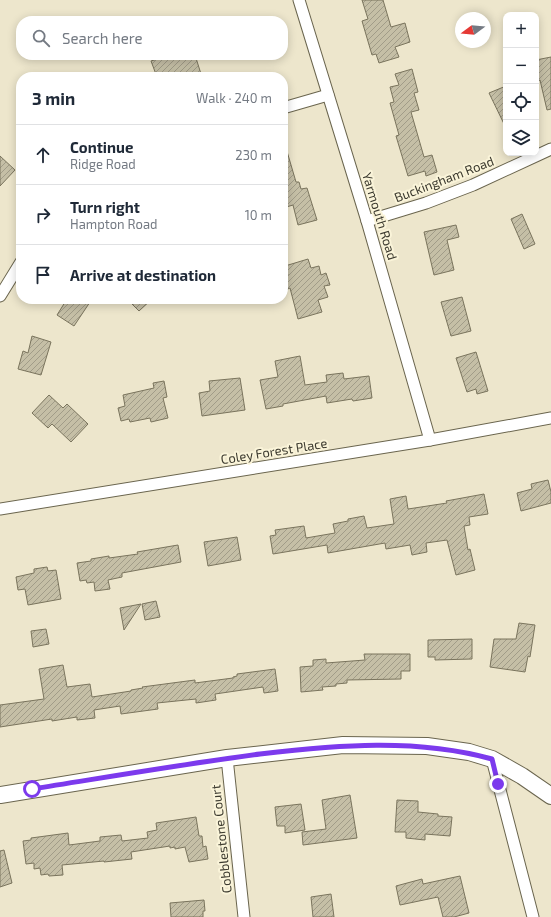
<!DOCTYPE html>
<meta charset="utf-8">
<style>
body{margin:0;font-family:"Exo 2",sans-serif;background:#f6f6f7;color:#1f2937}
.controls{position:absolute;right:12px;top:12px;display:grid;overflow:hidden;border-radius:8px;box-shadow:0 2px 10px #0003}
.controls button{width:36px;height:36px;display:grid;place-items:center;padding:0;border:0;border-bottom:1px solid #e0e1e3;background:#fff;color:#1f2937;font:20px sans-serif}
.compass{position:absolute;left:455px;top:12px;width:36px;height:36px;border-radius:50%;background:#fff;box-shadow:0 2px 10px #0003;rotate:254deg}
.stop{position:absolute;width:12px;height:12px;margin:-9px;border:3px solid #7c3aed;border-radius:50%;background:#fff}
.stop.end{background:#7c3aed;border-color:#fff;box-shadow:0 1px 4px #0008}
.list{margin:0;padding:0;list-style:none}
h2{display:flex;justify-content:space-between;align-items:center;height:52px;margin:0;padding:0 16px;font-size:17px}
h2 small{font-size:13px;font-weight:400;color:#747a83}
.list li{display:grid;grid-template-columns:26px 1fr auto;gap:12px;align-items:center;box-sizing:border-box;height:60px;padding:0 16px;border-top:1px solid #e0e1e3}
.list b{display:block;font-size:15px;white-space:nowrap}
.list p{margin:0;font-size:13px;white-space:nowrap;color:#747a83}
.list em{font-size:13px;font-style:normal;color:#747a83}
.icon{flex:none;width:22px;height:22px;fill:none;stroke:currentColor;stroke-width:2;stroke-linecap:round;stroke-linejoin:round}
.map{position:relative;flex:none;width:551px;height:917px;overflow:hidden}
.search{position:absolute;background:#fff;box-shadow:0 2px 10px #0003;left:16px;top:16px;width:272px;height:44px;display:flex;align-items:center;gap:10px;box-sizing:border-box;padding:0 14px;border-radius:16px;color:#747a83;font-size:15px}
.panel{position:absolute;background:#fff;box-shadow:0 2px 10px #0003;left:16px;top:72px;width:272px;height:232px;border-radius:16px}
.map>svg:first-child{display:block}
</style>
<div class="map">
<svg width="551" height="917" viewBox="0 0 551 917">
<defs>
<pattern id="building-hatch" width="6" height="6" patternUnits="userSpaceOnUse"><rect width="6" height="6" fill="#c5bfa6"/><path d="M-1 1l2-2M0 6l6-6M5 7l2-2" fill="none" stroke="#a19c88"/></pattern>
</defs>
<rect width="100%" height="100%" fill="#ede6cc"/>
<!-- building -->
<g fill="url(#building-hatch)" stroke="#7a745d">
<path d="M362 0H383L391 27 405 23 410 42 395 47 399 57 379 63 376 54 372 55 362 21 368 19Z"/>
<path d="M170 55H195L202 77H157L151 61Z"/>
<path d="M551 57V109L547 110 540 80 538 81 536 72V60Z"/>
<path d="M412 69 418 92 414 93 419 110 411 112 424 157 432 155 437 172 426 176 425 171 408 176 396 136 399 135 390 103 394 102 390 87 399 85 395 74Z"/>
<path d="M506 86V128L489 93Z"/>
<path d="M283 148H286L296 182H299L301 189 307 188 317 220 298 225 293 205 283 208Z"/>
<path d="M0 156 15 170 0 186Z"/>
<path d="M522 214 535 244 524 249 511 219Z"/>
<path d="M456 225 459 237 447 240 454 270 434 275 424 232Z"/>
<path d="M308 259 311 268 319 266 321 275 326 273 330 285 324 286 328 297 318 300 322 312 298 319 290 288 283 291V276L288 275 285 266Z"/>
<path d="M462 297 471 331 451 336 441 302Z"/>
<path d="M67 299H92L74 326 57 315Z"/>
<path d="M127 299H152L139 311Z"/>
<path d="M32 336 51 342 41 375 18 369 23 351 28 353Z"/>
<path d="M476 352 488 391 477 394 476 389 467 392 456 358Z"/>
<path d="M300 356 305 385 327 382 326 375 343 373 344 379 369 376 372 398 353 401 352 399 327 403 326 396 283 404V406L266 409 260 380 278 377 275 361Z"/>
<path d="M240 378 245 410 202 416 199 393 210 391 209 381Z"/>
<path d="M164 381 167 397 163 398 168 418 151 422 150 418 130 422 129 419 121 421 118 408 125 406 123 395 154 388 153 383Z"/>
<path d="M49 395 63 408 67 404 88 424 71 442 52 424 48 428 32 413Z"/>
<path d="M548 480 551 492V503L521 511 517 493 532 489 531 484Z"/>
<path d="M484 494 488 514 469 517 470 525 464 526 468 550 470 549 475 570 456 575 447 540 426 543 427 552 412 555 410 545 386 549 385 543 328 553 327 545 273 554 270 536 276 535 275 530 304 526 306 538 335 533 333 524 348 521V519L364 516 367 528 394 524 390 499 406 496 408 509 447 503 446 501Z"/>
<path d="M237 537 241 560 208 566 204 542Z"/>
<path d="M178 545 181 562 122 573V577L108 580 110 589 95 591 94 582 87 583 86 580 80 581 77 563 91 561V559L109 556V558L138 554 137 552Z"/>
<path d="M47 567 48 571 56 570 61 599 28 605 25 589 18 590 16 577 34 573V569Z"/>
<path d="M156 601 160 617 145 620 142 604Z"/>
<path d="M141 604 124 630 120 608Z"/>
<path d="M519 623 535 625 530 657 528 656 525 672 490 667 494 639H516Z"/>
<path d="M46 629 49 644 33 647 31 631Z"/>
<path d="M472 639V659L435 660V657H428V640Z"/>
<path d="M364 654H410V671H401V679L347 680V683L336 684V686L322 687 323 690 301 692 300 667 313 666V660L326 659V663L365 660Z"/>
<path d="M63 665 67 687 90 684 92 697 131 691V690L143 688 142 687 195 680V683L233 678V677L237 676V674L275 669 278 691 264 693 263 687 215 694 216 700 196 703V699L157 703 158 709 121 714 120 706 94 710 95 718 77 720V717L52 721V719L0 727V705L44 699 39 669Z"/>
<path d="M350 795 357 838 303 845 302 832 326 829 322 800Z"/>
<path d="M397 800 418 801V812L438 814V816L452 817 450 836 425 834V840L406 838V832H395Z"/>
<path d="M301 804 305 830 285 833V826H277L275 807Z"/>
<path d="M196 817 199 836H202L203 847 206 846 208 859 189 862 185 847 175 849V847L170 848V846L131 852 132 859 104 862V861L62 865 63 875 49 876 48 874 41 875 40 868 34 869V863L26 864 23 841 31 840V838L68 833 69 845 100 841V837L121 835 122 841 148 838 147 832 157 830 156 823Z"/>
<path d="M4 850 12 883 0 887V851Z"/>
<path d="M460 876 469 913 454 917H443L438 897 400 905 396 886 422 879 423 884Z"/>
<path d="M331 894 334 917H313L311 897Z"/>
<path d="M204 900 205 911H203V917H171L170 903Z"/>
</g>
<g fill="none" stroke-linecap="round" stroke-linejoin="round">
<!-- street casing -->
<g stroke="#6a654e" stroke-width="13">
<g id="street">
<path d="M299 0 367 221 430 440"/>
<path d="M283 108 328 95"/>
<path d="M367 221 426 203 473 185 551 149"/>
<path d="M0 296 21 262"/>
<path d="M0 509 430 440 551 418"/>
<path d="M227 758 244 917"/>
<path d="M492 759 533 917"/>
</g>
</g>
<!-- secondary casing -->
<g stroke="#6a654e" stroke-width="18">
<path id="secondary" d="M0 795 227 758 343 745 427 746 469 752 492 759 522 776 551 796"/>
</g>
<!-- street -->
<use href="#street" stroke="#fff" stroke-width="11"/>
<!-- secondary -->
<use href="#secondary" stroke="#fff" stroke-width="16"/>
</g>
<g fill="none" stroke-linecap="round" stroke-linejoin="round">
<!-- route -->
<path stroke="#7c3aed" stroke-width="5" d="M32 789C108 777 184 764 260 754 337 745 416 738 492 759L498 784"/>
</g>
<g text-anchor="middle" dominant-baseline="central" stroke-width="4" stroke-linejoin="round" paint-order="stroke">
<!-- street labels -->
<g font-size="13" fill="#3c3a2f" stroke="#faf4d9">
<text transform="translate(444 179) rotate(-21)">Buckingham Road</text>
<text transform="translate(380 216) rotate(73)">Yarmouth Road</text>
<text transform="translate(274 451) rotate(-9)">Coley Forest Place</text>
<text transform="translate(221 839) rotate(-96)">Cobblestone Court</text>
</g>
</g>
</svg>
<div class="controls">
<button>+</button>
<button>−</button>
<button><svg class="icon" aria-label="locate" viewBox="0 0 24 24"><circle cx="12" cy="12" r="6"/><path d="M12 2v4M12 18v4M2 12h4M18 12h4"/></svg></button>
<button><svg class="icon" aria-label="layers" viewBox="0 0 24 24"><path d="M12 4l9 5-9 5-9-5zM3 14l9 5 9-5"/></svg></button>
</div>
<svg class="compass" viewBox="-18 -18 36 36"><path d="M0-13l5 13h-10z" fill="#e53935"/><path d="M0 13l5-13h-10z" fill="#747a83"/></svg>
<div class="stop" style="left:32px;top:789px"></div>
<div class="stop end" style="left:498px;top:784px"></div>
<div class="search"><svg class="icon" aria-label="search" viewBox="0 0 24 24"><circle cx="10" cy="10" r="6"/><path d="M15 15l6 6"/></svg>Search here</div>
<section class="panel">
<h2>3 min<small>Walk · 240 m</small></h2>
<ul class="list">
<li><svg class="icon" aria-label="ahead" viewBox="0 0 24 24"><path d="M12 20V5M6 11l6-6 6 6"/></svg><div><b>Continue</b><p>Ridge Road</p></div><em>230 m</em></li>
<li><svg class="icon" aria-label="right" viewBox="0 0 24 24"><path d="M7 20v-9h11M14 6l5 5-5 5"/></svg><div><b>Turn right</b><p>Hampton Road</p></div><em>10 m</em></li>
<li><svg class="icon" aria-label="arrive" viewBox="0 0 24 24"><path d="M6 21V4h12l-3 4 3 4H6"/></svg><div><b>Arrive at destination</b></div></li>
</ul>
</section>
</div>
